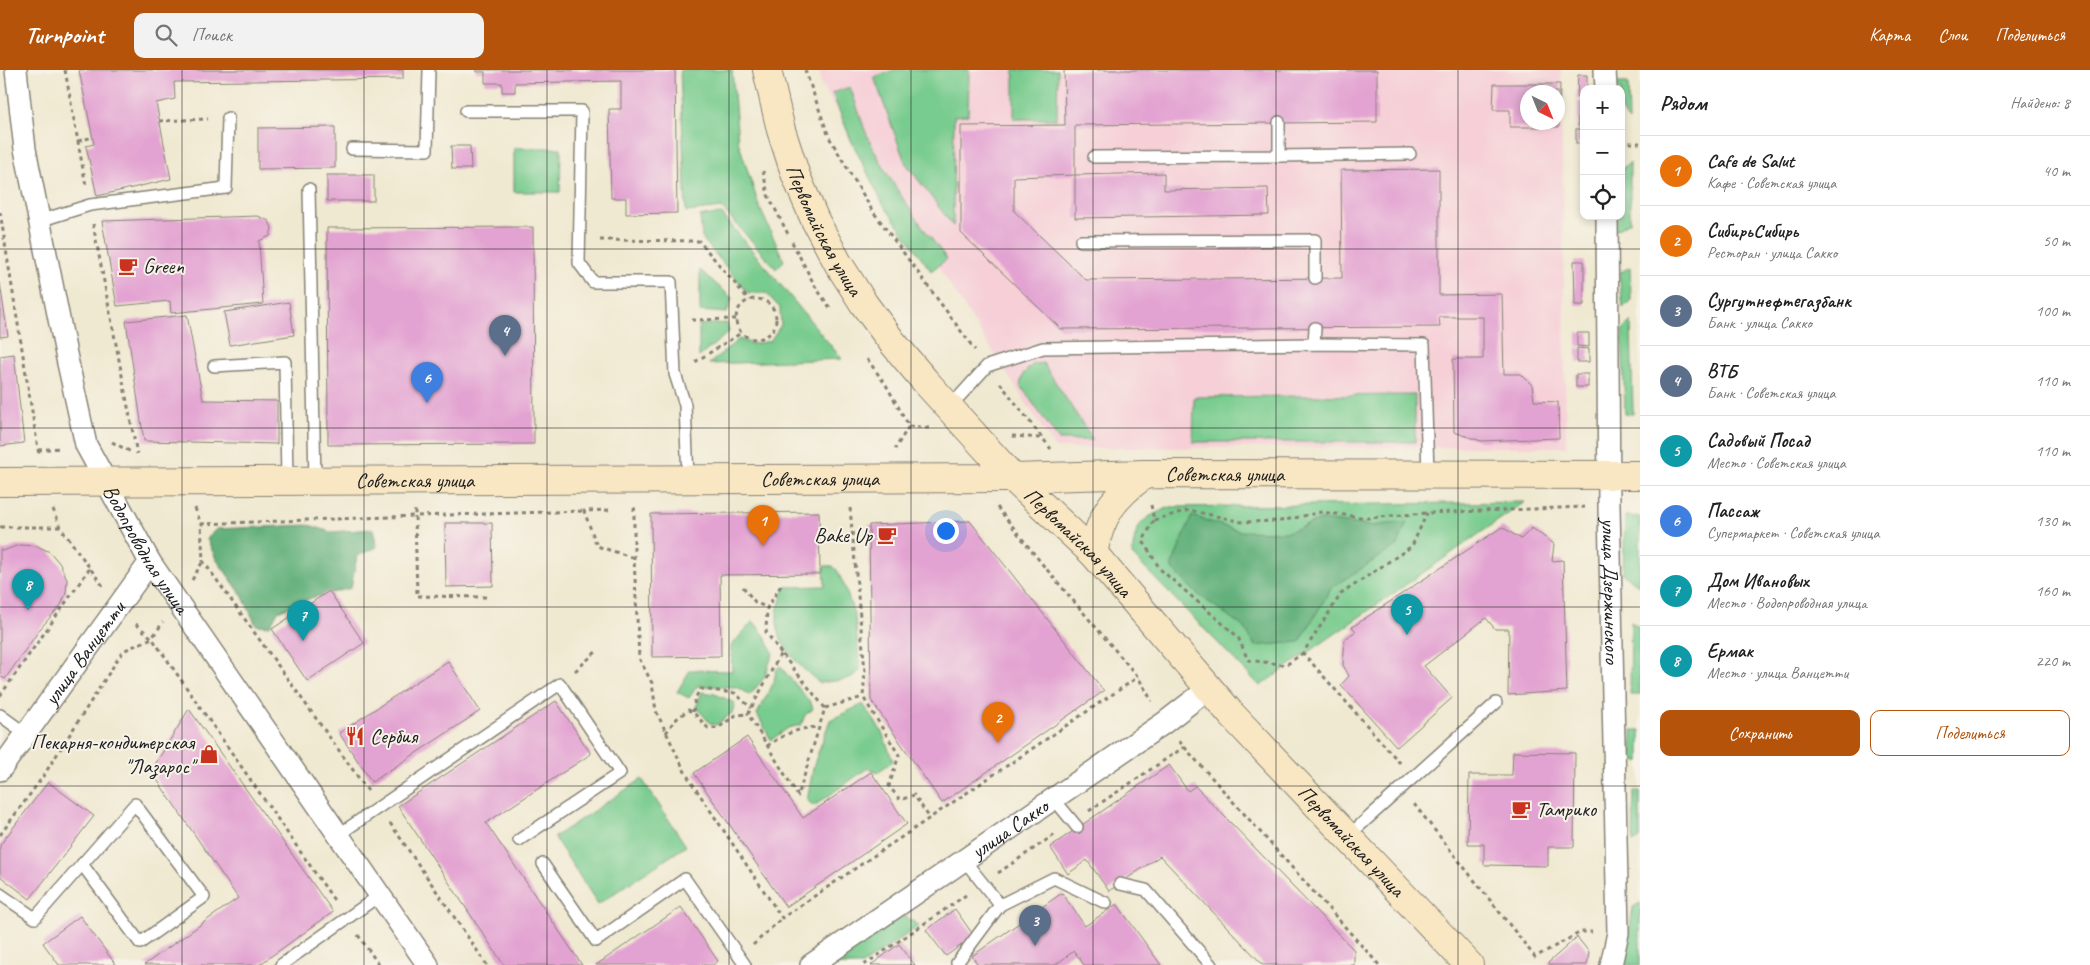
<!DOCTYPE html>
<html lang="ru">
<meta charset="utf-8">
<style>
body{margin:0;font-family:Caveat,sans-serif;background:#f2f2f2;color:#222}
.controls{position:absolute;right:15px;top:15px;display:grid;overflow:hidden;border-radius:10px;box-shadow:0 2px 8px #0003}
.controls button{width:45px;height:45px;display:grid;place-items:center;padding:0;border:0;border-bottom:1px solid #e0e0e0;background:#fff;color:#222;font:25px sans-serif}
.compass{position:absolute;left:1520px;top:15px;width:45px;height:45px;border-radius:50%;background:#fff;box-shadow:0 2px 8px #0003;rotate:137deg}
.you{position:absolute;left:945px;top:460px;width:18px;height:18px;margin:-12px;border:4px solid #fff;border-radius:50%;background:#1a73e8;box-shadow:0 0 0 8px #1a73e833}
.badge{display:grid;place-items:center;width:32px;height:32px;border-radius:50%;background:#b45309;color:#fff;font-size:16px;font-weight:700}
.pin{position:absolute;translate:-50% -41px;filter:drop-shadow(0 1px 2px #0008)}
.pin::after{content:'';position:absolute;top:26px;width:18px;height:15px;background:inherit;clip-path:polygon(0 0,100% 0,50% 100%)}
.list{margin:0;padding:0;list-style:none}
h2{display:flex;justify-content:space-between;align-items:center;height:65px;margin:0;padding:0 20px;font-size:21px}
h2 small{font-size:16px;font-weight:400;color:#767676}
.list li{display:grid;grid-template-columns:32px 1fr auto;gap:15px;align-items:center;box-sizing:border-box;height:70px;padding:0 20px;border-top:1px solid #e0e0e0}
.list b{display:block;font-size:19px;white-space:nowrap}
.list p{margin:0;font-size:16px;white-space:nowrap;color:#767676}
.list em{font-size:16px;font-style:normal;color:#767676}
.actions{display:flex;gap:10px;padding:15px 20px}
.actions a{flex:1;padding:11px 0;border:1px solid #b45309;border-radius:10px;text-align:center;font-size:18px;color:#b45309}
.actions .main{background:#b45309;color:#fff}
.icon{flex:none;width:28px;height:28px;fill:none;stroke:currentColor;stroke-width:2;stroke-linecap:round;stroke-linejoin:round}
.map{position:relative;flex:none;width:1640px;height:895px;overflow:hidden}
header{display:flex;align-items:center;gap:30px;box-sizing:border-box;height:70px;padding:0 25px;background:#b45309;color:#fff}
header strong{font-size:24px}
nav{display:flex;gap:28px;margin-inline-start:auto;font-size:18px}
.search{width:350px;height:45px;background:#f2f2f2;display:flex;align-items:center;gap:12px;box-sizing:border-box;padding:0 18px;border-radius:10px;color:#767676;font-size:19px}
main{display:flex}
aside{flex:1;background:#fff}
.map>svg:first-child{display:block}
</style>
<header>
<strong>Turnpoint</strong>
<div class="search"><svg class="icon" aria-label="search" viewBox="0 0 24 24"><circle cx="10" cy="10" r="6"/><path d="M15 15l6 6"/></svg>Поиск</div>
<nav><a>Карта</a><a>Слои</a><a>Поделиться</a></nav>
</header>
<main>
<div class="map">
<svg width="1640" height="895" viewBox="0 0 1640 895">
<rect width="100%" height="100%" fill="#f7f3e8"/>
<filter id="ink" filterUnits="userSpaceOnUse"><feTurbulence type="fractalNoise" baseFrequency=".02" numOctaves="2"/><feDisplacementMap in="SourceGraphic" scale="10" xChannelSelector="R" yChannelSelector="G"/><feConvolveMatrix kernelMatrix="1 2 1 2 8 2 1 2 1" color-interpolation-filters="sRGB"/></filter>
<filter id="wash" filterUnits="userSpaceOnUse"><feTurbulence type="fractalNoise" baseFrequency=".0096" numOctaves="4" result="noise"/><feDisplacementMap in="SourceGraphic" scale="20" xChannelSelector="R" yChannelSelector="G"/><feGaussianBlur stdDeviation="1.12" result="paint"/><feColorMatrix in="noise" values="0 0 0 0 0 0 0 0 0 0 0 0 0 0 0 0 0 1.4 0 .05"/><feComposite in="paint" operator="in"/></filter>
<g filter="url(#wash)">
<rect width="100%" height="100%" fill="#f0e9d1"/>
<!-- built -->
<path fill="#f6cfd7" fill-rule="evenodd" d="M820 0H1561L1566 377 1055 378 820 13ZM1528 22H1558V52H1528Z"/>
<!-- green -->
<g fill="#79cc8f" stroke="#4a7456">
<path d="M680 0H732L738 71 759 136 784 191 776 199 722 138 686 142Z"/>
<path d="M894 0H969L968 45 954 46 953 156 905 92 874 7Z"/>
<path d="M1014 0H1058L1057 49H1014Z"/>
<path d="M1613 13H1628L1629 51 1621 41V19H1614Z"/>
<path d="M850 17C857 35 862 55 870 72 891 114 918 152 947 189L931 201 883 134 851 70 832 23Z"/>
<path d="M514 78H561L560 122H514Z"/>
<path d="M1630 93V152L1614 161V146H1621V99Z"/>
<path d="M722 144 842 289 709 294 739 269 753 274 770 271 781 255 780 238 766 223H748L702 168 700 146Z"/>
<path d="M1630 197 1631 230 1623 238 1619 203Z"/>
<path d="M700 200 732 228 727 243 700 241Z"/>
<path d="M1631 251 1633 344 1625 343 1622 260Z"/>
<path d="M727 253 729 262 699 287V255Z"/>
<path d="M1043 293 1093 370H1059L1020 315 1023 304 1033 294Z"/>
<path d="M1415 325V372H1193L1194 327Z"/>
<path d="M1525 432 1260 616 1132 485C1136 452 1141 449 1170 437Z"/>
<path d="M1625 446 1640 447V516L1623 504Z"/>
<path d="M824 496H833L837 500 845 517 855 547 860 599C854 612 833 610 820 613 800 597 776 576 777 547 777 538 782 527 785 517L825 516Z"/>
<path d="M753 551 765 566 773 583 764 608 750 625 736 617 697 616 689 628 677 622 690 600 732 601 731 576Z"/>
<path d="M1631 552 1640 558V625H1630Z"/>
<path d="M780 596 811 633 813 639 805 645 801 655 788 658 771 670 757 644 774 612 776 600Z"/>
<path d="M702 622 715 624 735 633 732 643 716 655 710 653 696 637Z"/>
<path d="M863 634 882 662 893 691 878 702 868 698 814 736 807 730 814 694 830 650Z"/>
<rect x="1632" y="660" width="8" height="31"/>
<path d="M642 709 686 776 598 834 554 767Z"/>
<path d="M1634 721H1640V769L1633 773Z"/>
<path d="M1640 833V895H1624L1633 837Z"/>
<path d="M904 845 919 856 862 895H830Z"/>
</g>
<!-- forest -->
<g fill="#62b07a" stroke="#3f664b">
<path d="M1192 446 1239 461 1287 462 1321 450 1371 456 1407 452 1398 475 1331 518 1300 572 1255 576 1245 558 1195 522 1171 497Z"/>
<path d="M309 455 331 462 373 459 377 477 357 486 351 518 311 528 278 541 270 556 256 555 242 525 216 489 207 469 216 459Z"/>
</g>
<g id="blocks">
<!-- building -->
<g fill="#e3a3d2" fill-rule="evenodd">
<path d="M79 0H403V9L174 12 175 29 156 33 171 109 97 126 86 76 94 74Z"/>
<path d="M476 0H675L677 143 626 144V128H611L609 39H621V11L515 13V22H502V13H485V2H476Z"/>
<path d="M1064 0H1377V52L1075 55V105L1014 107V141L1086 210 1342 208 1341 100 1439 99V225L1502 224 1504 304H1521L1532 315 1534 331 1558 332 1559 368 1481 371 1454 362 1453 289H1483V247H1439L1440 257 1061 259 961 163V56L1065 55Z"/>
<path d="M1578 5H1587V19H1584V28H1577Z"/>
<path d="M1494 14H1560L1559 57H1510V40H1493ZM1528 22H1558V52H1528Z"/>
<rect x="1578" y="32" width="6" height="24"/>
<path d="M335 57V98L258 99V58Z"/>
<rect x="1576" y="59" width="8" height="14"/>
<path d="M451 76H470L471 99H452Z"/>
<path d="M1164 103V120L1268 118 1269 145 1075 148V105Z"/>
<rect x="327" y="105" width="47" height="26"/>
<path d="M258 146 269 151 272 158 270 166 259 171 263 234 171 243 170 231 117 236 102 151Z"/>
<path d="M533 157 534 374 328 375 327 158Z"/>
<path d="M1574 191H1584V235H1575Z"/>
<path d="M0 213 8 266 0 267Z"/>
<path d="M289 232 294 265 230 275 224 242Z"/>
<path d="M187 245 203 330 277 331V374L144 371 126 251Z"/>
<path d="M1577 263H1589V277L1577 276Z"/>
<path d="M1577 278 1589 279V292H1577Z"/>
<path d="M14 284 24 373 0 376V286Z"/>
<rect x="1576" y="304" width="12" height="13"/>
<path d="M819 442 820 504 720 505 721 586 652 587 651 444Z"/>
<path d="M970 451 1104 621 942 733 871 630 869 455Z"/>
<path d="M445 453H492L493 516 446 517Z"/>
<path d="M1502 457 1521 469 1532 458 1554 474 1552 491 1563 490 1567 621 1508 625 1509 559H1495L1486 548 1424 596 1452 628 1397 677 1341 615 1349 606 1343 595 1345 569 1356 561 1352 557Z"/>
<path d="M19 475 37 476 50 482 60 494 67 510 66 523 61 535 40 559 5 609 0 606V479L3 481Z"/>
<path d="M329 521 364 573 307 611 272 559Z"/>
<path d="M448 591 480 641 372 712 339 663Z"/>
<path d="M556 631 591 684 486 753 582 895H504L398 736Z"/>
<path d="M189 639 333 842 259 895H144L238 828 151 701Z"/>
<path d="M747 667 803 748 871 702 907 754 786 837 694 703Z"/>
<path d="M1513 682 1575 683 1574 777H1548V796L1484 795V774H1468L1469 705H1512Z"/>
<path d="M1169 695 1188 721 1195 716 1354 880V895H1263L1160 786 1109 821 1087 790 1068 804 1050 777Z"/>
<path d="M48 712 94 746 30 829 0 806V775Z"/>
<path d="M1062 823 1085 856 1117 834 1161 895H1084L1074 881 1055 895H978L972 886Z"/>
<path d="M681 837 718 891 713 895H596Z"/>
<path d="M955 839 974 866 946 886 926 860Z"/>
<path d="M80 846 116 895H59L43 873Z"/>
<path d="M1577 867 1589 882 1587 895H1550L1548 893Z"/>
<path d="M899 874 915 895H871Z"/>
</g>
</g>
</g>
<g filter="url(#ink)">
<use href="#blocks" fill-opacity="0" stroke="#868276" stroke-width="1"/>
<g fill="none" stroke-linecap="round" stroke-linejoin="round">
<!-- lane casing -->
<g stroke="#868276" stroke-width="14">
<g id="lane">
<path d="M466 41H582L579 193 593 212H671L675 304 685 335 688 409"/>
<path d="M352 79 427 80 429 0"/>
<path d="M1279 86 1410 84"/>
<path d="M1094 87 1279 86V52"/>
<path d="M309 119 315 411"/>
<path d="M39 151 90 135 226 118 228 48"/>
<path d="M1081 171 1315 170V208"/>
<path d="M1314 274 1315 258"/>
<path d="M214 296 285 292 287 411"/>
<path d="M949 338 987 296 1043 278 1314 274 1424 275 1428 404"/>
<path d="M0 645 26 664"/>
<path d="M1054 729 1077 757"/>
<path d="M338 765 560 614 620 703 519 770"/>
<path d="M1347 767 1496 633"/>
<path d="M964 790 1000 835 1054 808 1106 833"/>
<path d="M543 794 596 871 685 809 745 895"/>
<path d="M1120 814 1146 820 1211 895"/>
<path d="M0 824 35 848 135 734 204 827 140 873 82 794"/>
<path d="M281 895 380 825"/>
<path d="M958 895 957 893 1000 835"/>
</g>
</g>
<!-- street casing -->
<g stroke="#868276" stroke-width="24">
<g id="street">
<path id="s1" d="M16 0 25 79 66 284 86 375 150 492 428 895"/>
<path d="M1605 0 1606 19"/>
<path id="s2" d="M1607 146 1609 436 1618 863 1611 895"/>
<path id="s3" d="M0 700 150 492"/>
<path id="s4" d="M811 895 1164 653 1208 619"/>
</g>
</g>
<!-- secondary casing -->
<g stroke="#868276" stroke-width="30">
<g id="secondary">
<path id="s5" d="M767 0 781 60 796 106 815 150 838 193 864 234 893 273 925 311 1013 408 1093 483 1232 645 1469 895"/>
<path id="s6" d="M0 412 1013 408 1145 404 1640 405"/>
<path d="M1093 483C1101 444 1113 428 1145 404"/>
</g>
</g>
<!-- path -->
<g stroke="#868276" stroke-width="3" stroke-dasharray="4 4" stroke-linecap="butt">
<path d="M65 0 86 116"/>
<path d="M805 0 829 67 872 140 975 280"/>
<path d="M159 51 208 49"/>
<path d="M78 71 93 67"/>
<path d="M1621 73H1640"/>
<path d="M763 101 768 125 788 164"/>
<path d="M0 142 39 385"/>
<path d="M93 154 137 384"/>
<path d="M600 170 699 171 749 230"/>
<path d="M792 172 815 216 830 238"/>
<circle cx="756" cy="249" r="20"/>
<path d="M692 250 736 249"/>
<path d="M867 289 886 315 909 356 895 379"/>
<path d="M695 292 741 263"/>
<path d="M1000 313 1051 379"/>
<path d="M909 356 929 358"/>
<path d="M1012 366 1041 368"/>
<path d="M112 372 133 383"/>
<path d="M38 380 61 378"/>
<path d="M1151 435 1154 450 1143 471 1160 499 1238 567 1248 590 1286 595 1303 583"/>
<path d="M997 437 1043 495 1138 607 1152 631"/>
<path d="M195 438 201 454"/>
<path d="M850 438 865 601 863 627 899 685 889 716 900 730 914 725 929 747"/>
<path d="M53 439 60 457 103 516"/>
<path d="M636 439H634V488L639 588 652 613 656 641 686 704 782 848 1138 607"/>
<path d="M609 440 584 441 597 476 634 488"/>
<path d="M1154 450 1189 440 1242 452 1281 451 1321 442 1367 448 1427 443 1585 437"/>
<path d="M0 457H60"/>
<path d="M192 510 203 491"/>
<path d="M743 517 755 532 767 538"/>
<path d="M486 527 417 526 415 446 584 441"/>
<path d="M136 554 152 568 336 833"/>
<path d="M781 583 766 562 767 538 782 514"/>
<path d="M575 601 597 581"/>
<path d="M0 626 90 498"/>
<path d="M825 638 781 583 748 644 798 726 825 638 863 627"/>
<path d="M693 642 695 628 701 619 735 623 751 638"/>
<path d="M666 663 674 651 688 640 693 642 708 658H718L736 645 748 644"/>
<path d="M1179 671 1379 895"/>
<path d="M767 676C784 664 798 658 819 657"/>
<path d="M1400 693 1303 583 1341 524 1412 476 1427 443"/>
<path d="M368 721 203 491 201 454 415 446V437"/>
<path d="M1414 734 1535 887 1581 862H1592"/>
<path d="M1089 741 1184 677"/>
<path d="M390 753 487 895"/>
<path d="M0 765 42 708 123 581 152 568 163 552"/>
<path d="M998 803 1057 763"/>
<path d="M358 865 379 895"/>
<path d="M753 875 782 848"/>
<path d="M864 895 966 825"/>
</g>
<!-- lane -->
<use href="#lane" stroke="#fff" stroke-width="11"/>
<!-- street -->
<use href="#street" stroke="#fff" stroke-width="21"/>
<!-- secondary -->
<use href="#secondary" stroke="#f9e7c3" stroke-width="28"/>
</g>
</g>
<!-- grid -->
<path fill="none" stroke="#1c1c1c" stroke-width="1" stroke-opacity="0.55" d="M182 0V895M364 0V895M547 0V895M729 0V895M911 0V895M1093 0V895M1276 0V895M1458 0V895M0 179H1640M0 358H1640M0 537H1640M0 716H1640"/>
<!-- icons -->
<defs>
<g id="cafe-bare" transform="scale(1.5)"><path d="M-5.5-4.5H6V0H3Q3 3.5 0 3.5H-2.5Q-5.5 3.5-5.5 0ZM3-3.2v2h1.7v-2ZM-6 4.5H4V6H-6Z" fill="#c8321e" stroke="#f7f3e8" stroke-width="2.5" paint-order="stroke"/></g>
<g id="restaurant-bare" transform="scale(1.5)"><path d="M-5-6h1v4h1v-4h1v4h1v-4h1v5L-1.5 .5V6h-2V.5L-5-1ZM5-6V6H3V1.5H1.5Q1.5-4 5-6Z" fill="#c8321e" stroke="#f7f3e8" stroke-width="2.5" paint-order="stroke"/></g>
<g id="shop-bare" transform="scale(1.5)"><path d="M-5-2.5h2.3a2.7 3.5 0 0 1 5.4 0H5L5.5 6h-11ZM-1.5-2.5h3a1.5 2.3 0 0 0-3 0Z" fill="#c8321e" stroke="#f7f3e8" stroke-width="2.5" paint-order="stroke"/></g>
</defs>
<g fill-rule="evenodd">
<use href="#cafe-bare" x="128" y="196"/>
<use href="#cafe-bare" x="887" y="465"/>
<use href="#restaurant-bare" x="355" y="666"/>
<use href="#shop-bare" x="209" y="684"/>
<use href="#cafe-bare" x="1521" y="739"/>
</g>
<g text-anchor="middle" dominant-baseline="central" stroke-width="4" stroke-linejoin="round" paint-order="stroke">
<!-- street labels -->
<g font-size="21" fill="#1c1c1c" stroke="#f7f3e8">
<text stroke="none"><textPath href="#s5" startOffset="171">Первомайская улица</textPath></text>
<text stroke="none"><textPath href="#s6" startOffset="1225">Советская улица</textPath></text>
<text stroke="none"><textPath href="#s6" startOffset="820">Советская улица</textPath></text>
<text stroke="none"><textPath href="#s6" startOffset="415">Советская улица</textPath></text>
<text stroke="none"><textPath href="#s5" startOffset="576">Первомайская улица</textPath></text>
<text stroke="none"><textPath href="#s1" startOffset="502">Водопроводная улица</textPath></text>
<text stroke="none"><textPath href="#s2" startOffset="375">улица Дзержинского</textPath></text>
<text stroke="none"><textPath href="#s3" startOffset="144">улица Ванцетти</textPath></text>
<text stroke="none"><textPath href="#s4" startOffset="241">улица Сакко</textPath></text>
<text stroke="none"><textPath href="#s5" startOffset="981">Первомайская улица</textPath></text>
</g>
<!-- poi labels -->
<g font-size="21" fill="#1c1c1c" stroke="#f7f3e8" text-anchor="start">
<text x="143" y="196">Green</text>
<text x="872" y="465" text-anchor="end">Bake Up</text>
<text x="370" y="666">Сербия</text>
<text x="194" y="672" text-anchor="end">Пекарня-кондитерская<tspan x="194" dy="24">"Лазарос"</tspan></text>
<text x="1536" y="739">Тамрико</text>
</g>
</g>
</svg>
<div class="controls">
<button>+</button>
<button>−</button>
<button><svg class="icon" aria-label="locate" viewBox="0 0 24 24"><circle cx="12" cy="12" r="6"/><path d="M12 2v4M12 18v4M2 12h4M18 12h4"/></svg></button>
</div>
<svg class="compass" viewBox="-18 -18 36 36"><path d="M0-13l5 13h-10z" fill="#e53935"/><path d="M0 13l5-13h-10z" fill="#767676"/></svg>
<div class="you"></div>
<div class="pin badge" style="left:763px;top:476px;background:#e8710a">1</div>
<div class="pin badge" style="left:998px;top:673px;background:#e8710a">2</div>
<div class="pin badge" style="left:1035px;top:876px;background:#5c6f8a">3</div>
<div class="pin badge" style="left:505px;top:286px;background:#5c6f8a">4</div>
<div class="pin badge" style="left:1407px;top:565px;background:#0f9aa8">5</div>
<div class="pin badge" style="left:427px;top:333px;background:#3f7fe0">6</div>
<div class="pin badge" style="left:303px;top:571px;background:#0f9aa8">7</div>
<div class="pin badge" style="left:28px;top:540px;background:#0f9aa8">8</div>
</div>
<aside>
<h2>Рядом<small>Найдено: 8</small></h2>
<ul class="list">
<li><span class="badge" style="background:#e8710a">1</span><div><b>Cafe de Salut</b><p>Кафе · Советская улица</p></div><em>40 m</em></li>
<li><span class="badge" style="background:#e8710a">2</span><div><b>СибирьСибирь</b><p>Ресторан · улица Сакко</p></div><em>50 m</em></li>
<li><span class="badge" style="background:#5c6f8a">3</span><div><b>Сургутнефтегазбанк</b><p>Банк · улица Сакко</p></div><em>100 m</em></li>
<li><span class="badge" style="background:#5c6f8a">4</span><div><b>ВТБ</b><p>Банк · Советская улица</p></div><em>110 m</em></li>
<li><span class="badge" style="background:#0f9aa8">5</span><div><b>Садовый Посад</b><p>Место · Советская улица</p></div><em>110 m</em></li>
<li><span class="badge" style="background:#3f7fe0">6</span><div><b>Пассаж</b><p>Супермаркет · Советская улица</p></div><em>130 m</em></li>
<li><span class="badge" style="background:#0f9aa8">7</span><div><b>Дом Ивановых</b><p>Место · Водопроводная улица</p></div><em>160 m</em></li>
<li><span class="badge" style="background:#0f9aa8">8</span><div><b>Ермак</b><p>Место · улица Ванцетти</p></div><em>220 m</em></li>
</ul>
<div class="actions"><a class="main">Сохранить</a><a>Поделиться</a></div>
</aside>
</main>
